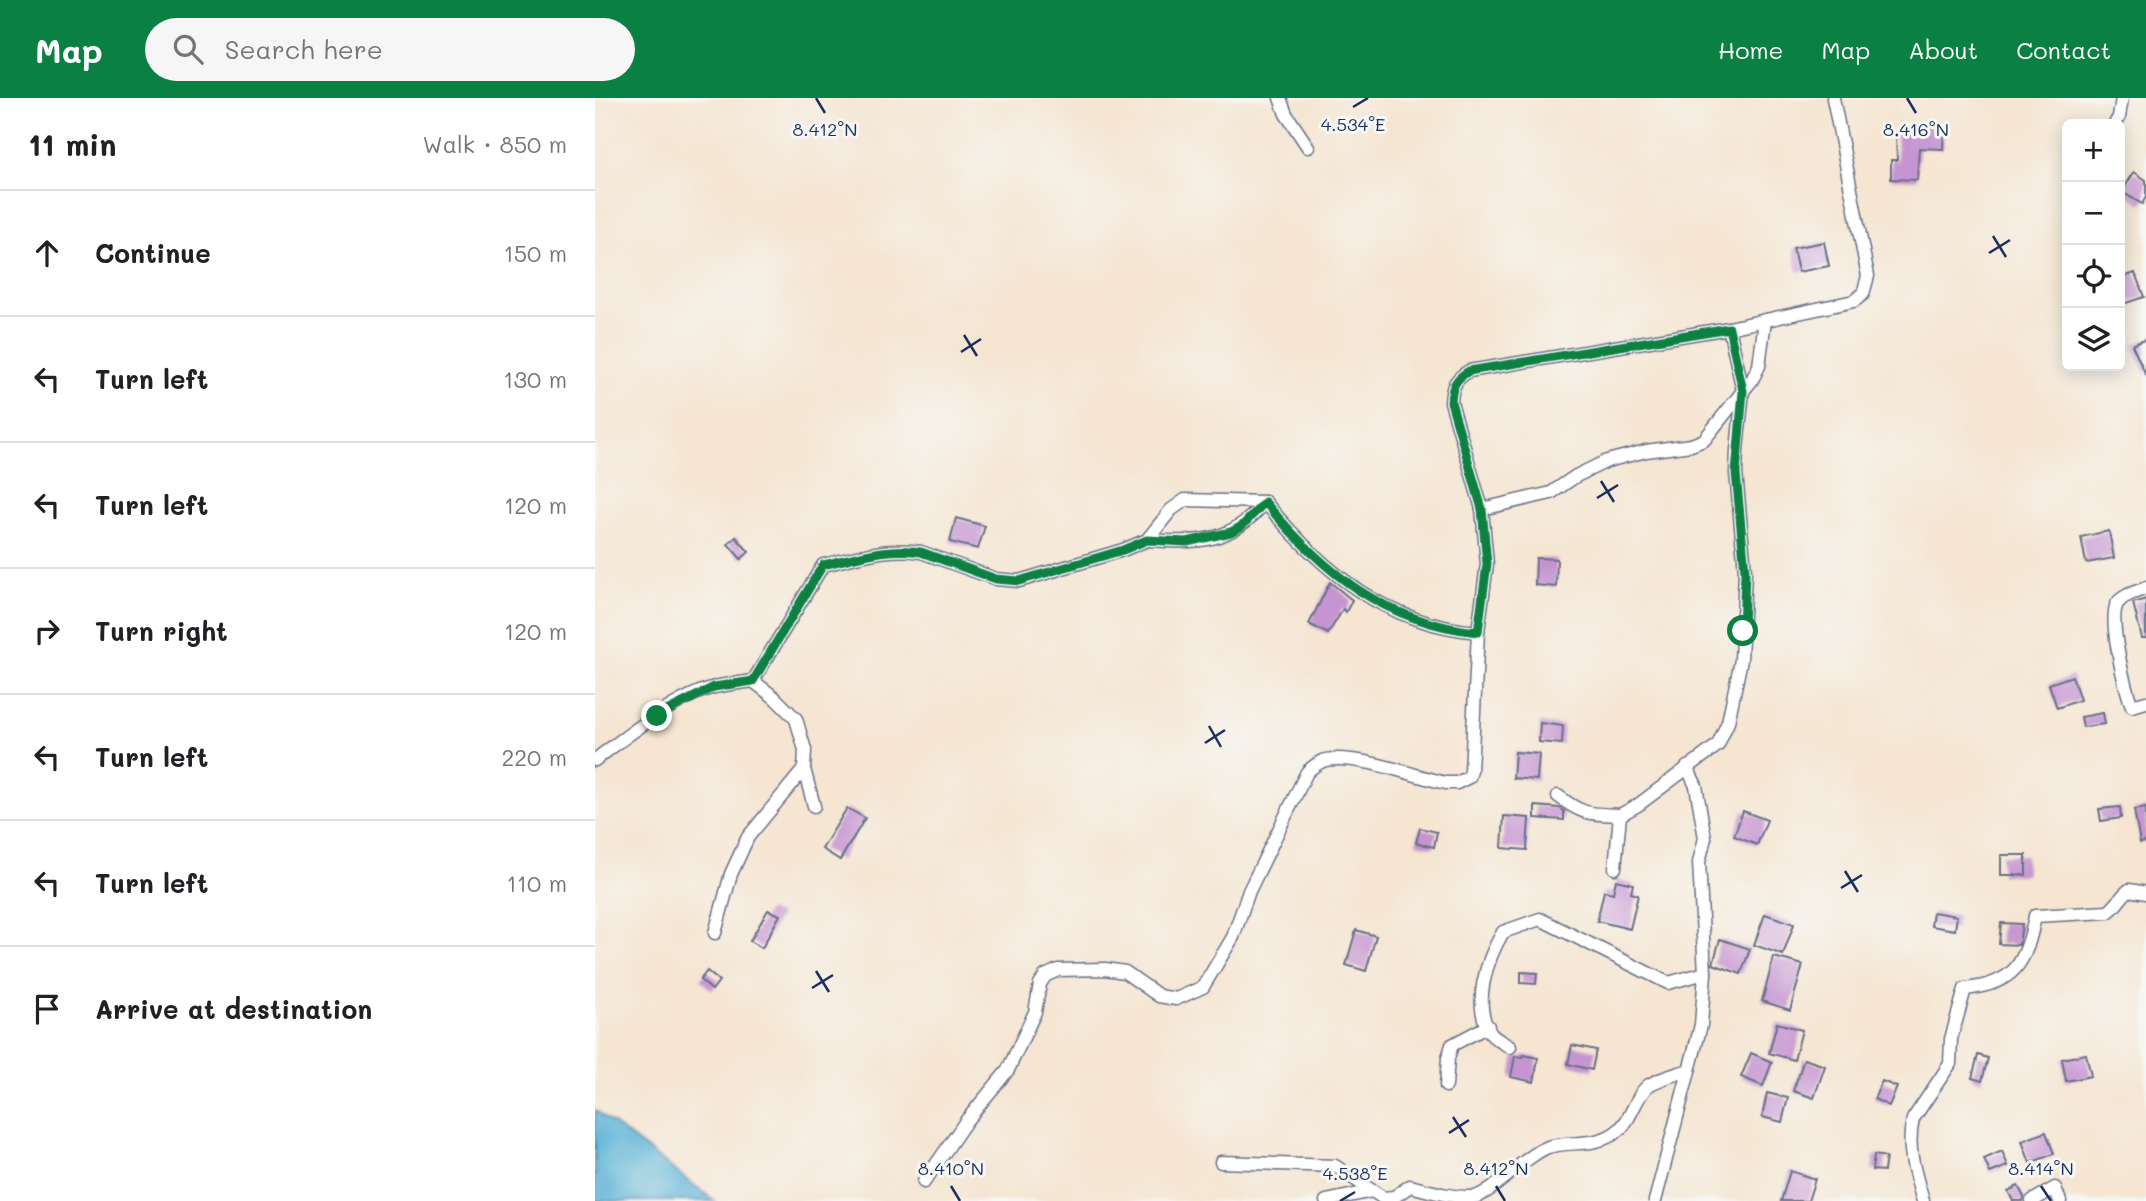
<!DOCTYPE html>
<meta charset="utf-8">
<style>
body{margin:0;font-family:Mali,sans-serif;background:#f6f6f6;color:#202124}
.controls{position:absolute;right:21px;top:21px;display:grid;overflow:hidden;border-radius:10px;box-shadow:0 4px 18px #0003}
.controls button{width:63px;height:63px;display:grid;place-items:center;padding:0;border:0;border-bottom:2px solid #e0e0e0;background:#fff;color:#202124;font:35px sans-serif}
.stop{position:absolute;width:21px;height:21px;margin:-16px;border:5px solid #0b8043;border-radius:50%;background:#fff}
.stop.end{background:#0b8043;border-color:#fff;box-shadow:0 2px 7px #0008}
.list{margin:0;padding:0;list-style:none}
h2{display:flex;justify-content:space-between;align-items:center;height:91px;margin:0;padding:0 28px;font-size:30px}
h2 small{font-size:23px;font-weight:400;color:#757577}
.list li{display:grid;grid-template-columns:46px 1fr auto;gap:21px;align-items:center;box-sizing:border-box;height:126px;padding:0 28px;border-top:2px solid #e0e0e0}
.list b{display:block;font-size:26px;white-space:nowrap}
.list em{font-size:23px;font-style:normal;color:#757577}
.icon{flex:none;width:38px;height:38px;fill:none;stroke:currentColor;stroke-width:2;stroke-linecap:round;stroke-linejoin:round}
.map{position:relative;flex:none;width:1551px;height:1103px;overflow:hidden}
header{display:flex;align-items:center;gap:42px;box-sizing:border-box;height:98px;padding:0 35px;background:#0b8043;color:#fff}
header strong{font-size:33px}
nav{display:flex;gap:38px;margin-inline-start:auto;font-size:24px}
.search{width:490px;height:63px;background:#f6f6f6;display:flex;align-items:center;gap:18px;box-sizing:border-box;padding:0 24px;border-radius:38px;color:#757577;font-size:26px}
main{display:flex}
aside{flex:1;background:#fff}
.map>svg:first-child{display:block}
</style>
<header>
<strong>Map</strong>
<div class="search"><svg class="icon" aria-label="search" viewBox="0 0 24 24"><circle cx="10" cy="10" r="6"/><path d="M15 15l6 6"/></svg>Search here</div>
<nav><a>Home</a><a>Map</a><a>About</a><a>Contact</a></nav>
</header>
<main>
<aside>
<h2>11 min<small>Walk · 850 m</small></h2>
<ul class="list">
<li><svg class="icon" aria-label="ahead" viewBox="0 0 24 24"><path d="M12 20V5M6 11l6-6 6 6"/></svg><div><b>Continue</b></div><em>150 m</em></li>
<li><svg class="icon" aria-label="left" viewBox="0 0 24 24"><path d="M17 20v-9H6M10 6l-5 5 5 5"/></svg><div><b>Turn left</b></div><em>130 m</em></li>
<li><svg class="icon" aria-label="left" viewBox="0 0 24 24"><path d="M17 20v-9H6M10 6l-5 5 5 5"/></svg><div><b>Turn left</b></div><em>120 m</em></li>
<li><svg class="icon" aria-label="right" viewBox="0 0 24 24"><path d="M7 20v-9h11M14 6l5 5-5 5"/></svg><div><b>Turn right</b></div><em>120 m</em></li>
<li><svg class="icon" aria-label="left" viewBox="0 0 24 24"><path d="M17 20v-9H6M10 6l-5 5 5 5"/></svg><div><b>Turn left</b></div><em>220 m</em></li>
<li><svg class="icon" aria-label="left" viewBox="0 0 24 24"><path d="M17 20v-9H6M10 6l-5 5 5 5"/></svg><div><b>Turn left</b></div><em>110 m</em></li>
<li><svg class="icon" aria-label="arrive" viewBox="0 0 24 24"><path d="M6 21V4h12l-3 4 3 4H6"/></svg><div><b>Arrive at destination</b></div></li>
</ul>
</aside>
<div class="map">
<svg width="1551" height="1103" viewBox="0 0 1551 1103">
<rect width="100%" height="100%" fill="#f6f6f2"/>
<filter id="ink" filterUnits="userSpaceOnUse"><feTurbulence type="fractalNoise" baseFrequency=".0143" numOctaves="2"/><feDisplacementMap in="SourceGraphic" scale="14" xChannelSelector="R" yChannelSelector="G"/><feConvolveMatrix kernelMatrix="1 2 1 2 8 2 1 2 1" color-interpolation-filters="sRGB"/></filter>
<filter id="wash" filterUnits="userSpaceOnUse"><feTurbulence type="fractalNoise" baseFrequency=".00686" numOctaves="4" result="noise"/><feDisplacementMap in="SourceGraphic" scale="28" xChannelSelector="R" yChannelSelector="G"/><feGaussianBlur stdDeviation="1.57" result="paint"/><feColorMatrix in="noise" values="0 0 0 0 0 0 0 0 0 0 0 0 0 0 0 0 0 1.4 0 .05"/><feComposite in="paint" operator="in"/></filter>
<g filter="url(#wash)">
<rect width="100%" height="100%" fill="#f5e5d1"/>
<!-- water -->
<path fill="#58b1d6" stroke="#3a709a" stroke-width="2" d="M0 1012 120 1103H0Z"/>
<g id="blocks">
<!-- building -->
<g fill="#c695d1">
<path d="M1329 27 1349 28 1348 51 1324 50 1322 82 1296 81V62H1302L1301 35H1328Z"/>
<path d="M1539 74 1551 82V99L1547 106 1527 94Z"/>
<path d="M1229 144 1234 168 1203 174 1198 150Z"/>
<path d="M1540 175 1549 199 1528 206 1525 196V180Z"/>
<path d="M1551 241V278L1537 247Z"/>
<path d="M361 420 390 428 383 451 355 444Z"/>
<path d="M1514 433 1519 460 1491 465 1486 439Z"/>
<path d="M141 439 154 454 146 461 133 446Z"/>
<path d="M941 460 962 461 961 489 940 487Z"/>
<path d="M735 484 757 502 751 514 748 511 733 536 714 526Z"/>
<path d="M1551 501V540H1547L1538 505Z"/>
<path d="M1477 578 1485 602 1462 610 1454 586Z"/>
<path d="M1508 615 1510 626 1488 629 1486 619Z"/>
<path d="M945 625 968 628 967 646 944 644Z"/>
<path d="M920 654 944 656 942 682 918 680Z"/>
<path d="M940 708 964 710 969 713V722L940 720Z"/>
<path d="M1525 709 1526 720 1506 723 1504 711Z"/>
<path d="M252 710 270 720 245 762 227 751Z"/>
<path d="M1551 710V744L1545 745 1539 712Z"/>
<path d="M1148 713 1172 722 1162 747 1139 738Z"/>
<path d="M909 718 934 720 932 752 907 750Z"/>
<path d="M825 730 842 734 839 749 821 745Z"/>
<rect x="1406" y="757" width="25" height="20"/>
<path d="M1021 782 1038 786 1036 795 1043 797 1035 831 1002 823 1009 793 1018 795Z"/>
<path d="M173 812 185 817 167 850 155 843Z"/>
<path d="M1338 814 1362 818 1360 832 1336 828Z"/>
<path d="M1170 816 1199 826 1188 857 1159 847Z"/>
<path d="M1406 825 1427 826 1424 847 1404 846Z"/>
<path d="M761 832 781 838 771 873 751 867Z"/>
<path d="M1125 841 1155 851 1146 876 1118 866Z"/>
<path d="M1179 859 1208 867 1195 912 1167 903Z"/>
<path d="M112 873 124 883 117 892 105 882Z"/>
<path d="M926 874 942 875 941 886 926 885Z"/>
<path d="M1182 925 1207 932 1199 962 1174 955Z"/>
<path d="M977 947 1001 952 997 972 973 966Z"/>
<path d="M1156 955 1177 964 1168 988 1146 979Z"/>
<path d="M1491 956 1496 978 1471 983 1467 961Z"/>
<path d="M929 957 943 960 939 984 916 979 920 958 928 959Z"/>
<path d="M1383 957 1393 960 1387 983 1377 980Z"/>
<path d="M1209 961 1230 968 1219 1000 1198 993Z"/>
<path d="M1287 983 1302 989 1294 1008 1279 1001Z"/>
<path d="M1172 995 1193 1000 1187 1024 1167 1019Z"/>
<path d="M1451 1034 1459 1056 1435 1065 1427 1043Z"/>
<path d="M1407 1053 1413 1068 1395 1075 1389 1061Z"/>
<path d="M1279 1057 1291 1059 1289 1073 1277 1072Z"/>
<path d="M1195 1073 1220 1081 1213 1103H1186Z"/>
<path d="M1423 1088 1429 1099 1428 1103H1418L1413 1093Z"/>
</g>
</g>
</g>
<g filter="url(#ink)">
<use href="#blocks" fill-opacity="0" stroke="#676f86" stroke-width="2"/>
<g fill="none" stroke-linecap="round" stroke-linejoin="round">
<!-- street casing -->
<g stroke="#676f86" stroke-width="15">
<g id="street">
<path d="M685 0 691 16 713 49"/>
<path d="M1520 26 1524 19 1527 0"/>
<path d="M887 411 856 304C857 288 860 281 874 273L1134 230"/>
<path d="M552 442C602 445 636 446 670 404"/>
<path d="M1551 490C1542 494 1527 497 1522 506 1513 522 1530 590 1537 608L1551 604"/>
<path d="M158 583 179 599 201 621 210 652 209 671 219 708"/>
<path d="M0 662C32 638 82 598 120 589 132 586 145 585 158 583L228 467C260 460 293 448 326 454L401 481 424 483 528 452 552 442 576 412 590 402 670 404C727 473 789 526 883 534L892 466 887 411 956 395 981 378 1012 363 1051 353 1096 347 1109 342 1148 293 1134 230 1259 203 1268 196 1273 178 1238 0"/>
<path d="M963 698C988 717 994 716 1025 717"/>
<path d="M1020 770 1025 717 1043 707 1123 647 1133 624 1146 562 1150 473 1141 375 1142 352 1148 293 1157 282 1164 268 1170 222"/>
<path d="M120 835 136 776 153 739 209 671"/>
<path d="M915 949C909 945 900 941 896 936 876 907 892 861 908 834L945 821 1073 885 1110 875"/>
<path d="M851 988 853 960 857 947 893 928"/>
<path d="M626 1064 740 1068 788 1100 799 1099 815 1088C835 1093 857 1100 878 1099 895 1098 929 1058 953 1049 975 1042 997 1050 1020 1035 1037 1024 1040 997 1054 987 1065 980 1082 976 1094 972"/>
<path d="M329 1084 371 1023 413 972 440 914 445 886 450 878 463 872 510 871 530 874 564 898 581 901 608 889 638 839 654 793 712 674C718 669 724 663 731 662 762 656 819 678 851 685H862L874 679 876 673 883 534"/>
<path d="M731 1103 778 1093"/>
<path d="M1060 1103 1106 927 1110 875 1104 764 1110 740 1101 688 1092 669"/>
<path d="M1328 1103C1320 1075 1311 1050 1318 1021L1355 966 1356 941 1370 891C1419 886 1431 866 1440 818L1513 814C1522 808 1525 799 1534 792L1551 795"/>
<path d="M1437 1103 1460 1090 1465 1103"/>
</g>
</g>
<!-- street -->
<use href="#street" stroke="#fff" stroke-width="12"/>
</g>
</g>
<g fill="none" stroke-linecap="round" stroke-linejoin="round" filter="url(#ink)">
<!-- route -->
<path stroke="#0b8043" stroke-width="9" d="M62 618 119 589 158 583 228 467C260 460 293 448 326 454L401 481 424 483 528 452 552 442 592 444 636 434 647 428 670 404C727 473 789 525 883 534L892 466 887 411 856 304C857 288 860 281 874 273L1134 230 1148 293 1141 375 1150 473 1148 533"/>
</g>
<!-- ticks -->
<path fill="none" stroke="#1b2f5e" stroke-width="2.5" d="M221 0 230 15M1312 0 1321 15M758 9 773 0M1398 138 1411 159M1394 155 1415 142M369 237 382 258M366 254 386 241M1006 383 1019 404M1002 400 1023 387M614 628 626 649M610 645 630 632M1250 773 1263 794M1246 790 1267 777M221 873 234 894M217 890 238 877M858 1019 871 1039M854 1035 874 1022M356 1088 365 1103M901 1088 910 1103M1446 1088 1456 1103M745 1103 760 1094"/>
<g font-size="18" text-anchor="middle" fill="#1b2f5e" stroke="#f6f6f2" stroke-width="6" stroke-linejoin="round" paint-order="stroke">
<text x="758" y="33">4.534°E</text>
<text x="230" y="38">8.412°N</text>
<text x="1321" y="38">8.416°N</text>
<text x="356" y="1077">8.410°N</text>
<text x="901" y="1077">8.412°N</text>
<text x="1446" y="1077">8.414°N</text>
<text x="760" y="1082">4.538°E</text>
</g>
</svg>
<div class="controls">
<button>+</button>
<button>−</button>
<button><svg class="icon" aria-label="locate" viewBox="0 0 24 24"><circle cx="12" cy="12" r="6"/><path d="M12 2v4M12 18v4M2 12h4M18 12h4"/></svg></button>
<button><svg class="icon" aria-label="layers" viewBox="0 0 24 24"><path d="M12 4l9 5-9 5-9-5zM3 14l9 5 9-5"/></svg></button>
</div>
<div class="stop" style="left:1148px;top:533px"></div>
<div class="stop end" style="left:62px;top:618px"></div>
</div>
</main>
